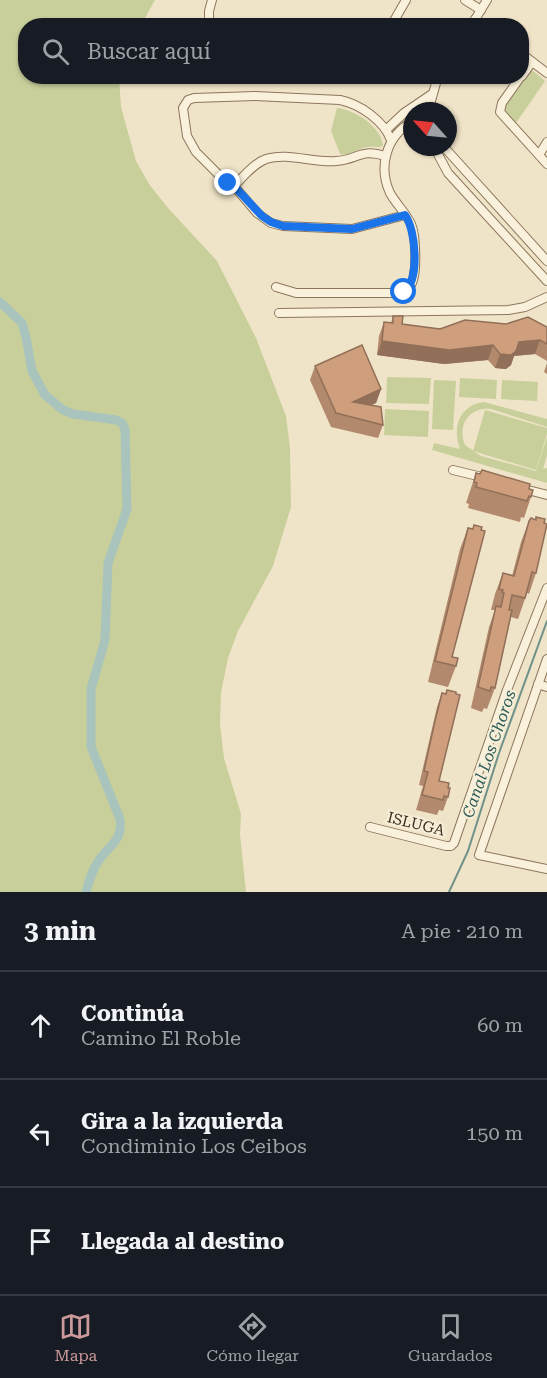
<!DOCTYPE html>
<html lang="es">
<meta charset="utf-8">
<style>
body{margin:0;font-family:"Roboto Serif",serif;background:#20242c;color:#f1f3f6}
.compass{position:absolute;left:403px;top:102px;width:54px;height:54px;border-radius:50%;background:#171b24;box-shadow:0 2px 4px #0004;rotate:297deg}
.stop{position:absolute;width:18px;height:18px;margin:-14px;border:4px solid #1a73e8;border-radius:50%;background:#fff}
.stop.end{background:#1a73e8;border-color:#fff;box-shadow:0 2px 6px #0008}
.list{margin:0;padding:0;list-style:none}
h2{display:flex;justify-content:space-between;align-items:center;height:78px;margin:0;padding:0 24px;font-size:26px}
h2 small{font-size:20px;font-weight:400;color:#9ea1a6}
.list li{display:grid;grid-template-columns:39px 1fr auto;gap:18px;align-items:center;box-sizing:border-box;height:108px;padding:0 24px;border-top:2px solid #363941}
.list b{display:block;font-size:22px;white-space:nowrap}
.list p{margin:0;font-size:20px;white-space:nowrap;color:#9ea1a6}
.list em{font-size:20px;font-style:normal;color:#9ea1a6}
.icon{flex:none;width:33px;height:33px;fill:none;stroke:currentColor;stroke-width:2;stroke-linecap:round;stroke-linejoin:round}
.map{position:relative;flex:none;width:547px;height:892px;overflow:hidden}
.search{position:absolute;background:#171b24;box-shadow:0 2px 4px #0004;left:18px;right:18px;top:18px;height:66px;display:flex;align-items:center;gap:15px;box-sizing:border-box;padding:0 21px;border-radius:24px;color:#9ea1a6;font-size:22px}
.sheet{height:402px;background:#171b24}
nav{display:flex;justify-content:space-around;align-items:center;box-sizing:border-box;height:84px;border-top:2px solid #363941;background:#171b24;font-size:16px;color:#9ea1a6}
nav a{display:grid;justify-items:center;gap:3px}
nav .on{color:#cc999b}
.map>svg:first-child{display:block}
</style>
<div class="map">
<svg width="547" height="892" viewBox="0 0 547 892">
<rect width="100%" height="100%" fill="#f0e4c8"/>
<!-- green -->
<g fill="#c9cf9b">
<path d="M0 0H155L141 25 26 26V76L119 77 121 107 136 161 149 184 168 208 217 261 256 338 286 416 290 448 291 507 273 566 238 631 228 658 221 693 220 724 224 758 241 814 240 834 246 892H0Z"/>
<path d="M532 70 545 81 516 123 505 113 506 103Z"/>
<path d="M337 108C355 110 381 126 383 146 377 148 375 146 368 147 358 148 351 157 340 154L331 131Z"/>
<path d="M387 377 431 378 429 404 386 403Z"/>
<path d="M460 378 497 380 496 399 459 397Z"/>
<path d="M434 380 456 381 453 430 432 429Z"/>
<path d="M502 380 538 382 537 401 501 399Z"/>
<path d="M484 402 547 419V427L491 409C469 407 457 425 465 445L481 456 536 471 547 437V455L543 469 547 468V483L432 450 434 443 460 449C452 428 459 405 484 402Z"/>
<path d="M385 409 429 411 428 437 384 435Z"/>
<path d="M485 410 547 428V434L536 470 473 451Z"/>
</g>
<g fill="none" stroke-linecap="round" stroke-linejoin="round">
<!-- stream -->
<path stroke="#6f938a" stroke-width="2" d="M449 892 468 851 499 753 547 621"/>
<!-- canal -->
<path stroke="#a9c4bc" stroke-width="9" d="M0 302 22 323 26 337 32 371 45 395 63 410 73 414 116 420 122 423 125 429 127 509 108 563 105 640 91 689V747L120 819C123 841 110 844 99 860 92 870 89 881 86 892"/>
<!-- minor casing -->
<g stroke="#8d765c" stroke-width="10">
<g id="minor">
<path d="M465 0 481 10"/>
<path d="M475 19 484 26"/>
<path d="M209 26V11L212 0"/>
<path d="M391 26 406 0"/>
<path d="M471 26 487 0"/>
<path d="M522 54 547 73"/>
<path d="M521 76 502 103 500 112 547 164"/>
<path d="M522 76 532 62"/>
<path d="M430 111 431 101 438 76"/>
<path d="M387 129 404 113 432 94"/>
<path d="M391 140C384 121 360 104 340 100L255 96 194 98 188 100 183 108 187 136 196 152 223 179 234 186 257 213 271 223 283 226 352 229 405 215"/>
<path d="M434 147 448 173 547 281"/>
<path d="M444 147 547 261"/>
<path d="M539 155 547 142"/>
<path d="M234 186C243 177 253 164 266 159 287 152 313 163 336 161 358 160 360 148 385 156"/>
<path d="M276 287 296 293H398C404 292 409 290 412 283 417 272 416 235 411 224 406 213 396 204 390 193 378 167 386 136 412 122"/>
<path d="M279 313 508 310 525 307 547 297"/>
<path d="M453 470 486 478"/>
<path d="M524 489 547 495"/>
<path d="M547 659 479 855 547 869"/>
<path d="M538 684 547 687"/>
<path d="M370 827 446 846H451L454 843 507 690 547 588"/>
</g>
</g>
<!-- minor -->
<use href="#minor" stroke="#faf1dc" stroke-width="8"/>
</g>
<!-- wall -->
<g fill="#b2896c">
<path d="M393 316 402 324 440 329 506 324 547 327V361L535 354 514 356 511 365 506 369 495 368 488 360 444 364 377 355 379 336 384 322 391 323Z"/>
<path d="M547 363V374L544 372Z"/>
<path d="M315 366 381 389 376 403 371 405 383 425 378 438 331 427 310 380Z"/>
<path d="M476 473 529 489 531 497 524 518 521 517 520 522 468 508 469 504 466 503Z"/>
<path d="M529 521 536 573 529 594 527 593 518 619 511 617 495 688 487 709 484 708 482 712 471 708 489 627 495 610H491L495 594 503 573 512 576 521 542Z"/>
<path d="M468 528 452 657 456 666 448 687 428 682 460 549Z"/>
<path d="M447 690 439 781 448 788V797L443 811 439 810 437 815 416 810 423 786 419 785 437 707 442 693 445 694Z"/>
</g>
<!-- shaded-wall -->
<g fill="#916f58">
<path d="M540 340 535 354 514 356 511 365 506 369 495 368 500 354 519 342Z"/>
<path d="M382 341 493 345 488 360 444 364 377 355Z"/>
<path d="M381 389 376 403 348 415 353 402Z"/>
</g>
<!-- building -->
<g fill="#cf9f7d" stroke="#916f58" stroke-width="1.5">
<path d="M393 316H403L402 324 440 329 465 320 506 324 528 317 547 327V344L540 340 519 342 516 351 511 355 500 354 493 345 449 350 382 341 384 322 393 323Z"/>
<path d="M362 345 381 389 353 402 381 407 383 425 336 413 315 366Z"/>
<path d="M482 470 530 484 529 489 533 490 531 497 529 496 527 501 476 487 477 483 474 482 476 473 480 474Z"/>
<path d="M536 517 545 519 544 523 547 524 536 573 532 572 525 598 512 595 509 610H512L495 688 491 687 490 691 478 687 496 606 501 607 504 593 502 592 503 590 499 589 503 573 514 576 529 521 531 518 536 520Z"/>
<path d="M474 525 482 527 481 530 485 531 452 657 458 658 456 666 435 661 468 528 473 529Z"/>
<path d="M447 690 456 692V694L460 695 439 781 449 783 448 788H450L448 797 444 796 443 800 422 795 428 772 424 771 435 721 442 693 446 694Z"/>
</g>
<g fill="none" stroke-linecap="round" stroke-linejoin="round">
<!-- route -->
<path stroke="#1a73e8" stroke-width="8" d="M228 183 234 186 262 216 271 222 283 226 352 229 405 215C416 230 420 280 404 292"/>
</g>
<g text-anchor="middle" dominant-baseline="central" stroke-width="4.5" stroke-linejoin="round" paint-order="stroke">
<!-- street labels -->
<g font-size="15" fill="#3d2e20" stroke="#f7eed8">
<text transform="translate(416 824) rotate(14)">ISLUGA</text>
</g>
<!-- water labels -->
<g font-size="16" font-style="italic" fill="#2f5d5a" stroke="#f7eed8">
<text transform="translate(489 754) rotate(-71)">Canal Los Choros</text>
</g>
</g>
</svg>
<svg class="compass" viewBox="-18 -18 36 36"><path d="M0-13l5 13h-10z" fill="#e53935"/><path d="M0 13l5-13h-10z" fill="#9ea1a6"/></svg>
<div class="stop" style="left:404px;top:292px"></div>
<div class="stop end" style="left:228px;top:183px"></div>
<div class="search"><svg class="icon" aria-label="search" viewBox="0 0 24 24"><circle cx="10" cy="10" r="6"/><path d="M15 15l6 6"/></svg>Buscar aquí</div>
</div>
<section class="sheet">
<h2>3 min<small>A pie · 210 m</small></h2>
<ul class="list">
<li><svg class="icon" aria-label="ahead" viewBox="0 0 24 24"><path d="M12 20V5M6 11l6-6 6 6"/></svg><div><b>Continúa</b><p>Camino El Roble</p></div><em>60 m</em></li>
<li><svg class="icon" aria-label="left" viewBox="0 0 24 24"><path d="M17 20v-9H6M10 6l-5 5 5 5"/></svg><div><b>Gira a la izquierda</b><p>Condiminio Los Ceibos</p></div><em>150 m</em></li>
<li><svg class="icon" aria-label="arrive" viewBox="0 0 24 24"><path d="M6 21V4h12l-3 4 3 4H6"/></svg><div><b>Llegada al destino</b></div></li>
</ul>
</section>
<nav>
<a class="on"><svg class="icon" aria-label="map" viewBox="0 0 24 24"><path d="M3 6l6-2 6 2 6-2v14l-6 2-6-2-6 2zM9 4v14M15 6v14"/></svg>Mapa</a>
<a><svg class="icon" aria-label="directions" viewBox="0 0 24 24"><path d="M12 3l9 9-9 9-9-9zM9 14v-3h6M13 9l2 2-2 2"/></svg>Cómo llegar</a>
<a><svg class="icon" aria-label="saved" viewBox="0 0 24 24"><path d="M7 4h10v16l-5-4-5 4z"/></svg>Guardados</a>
</nav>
